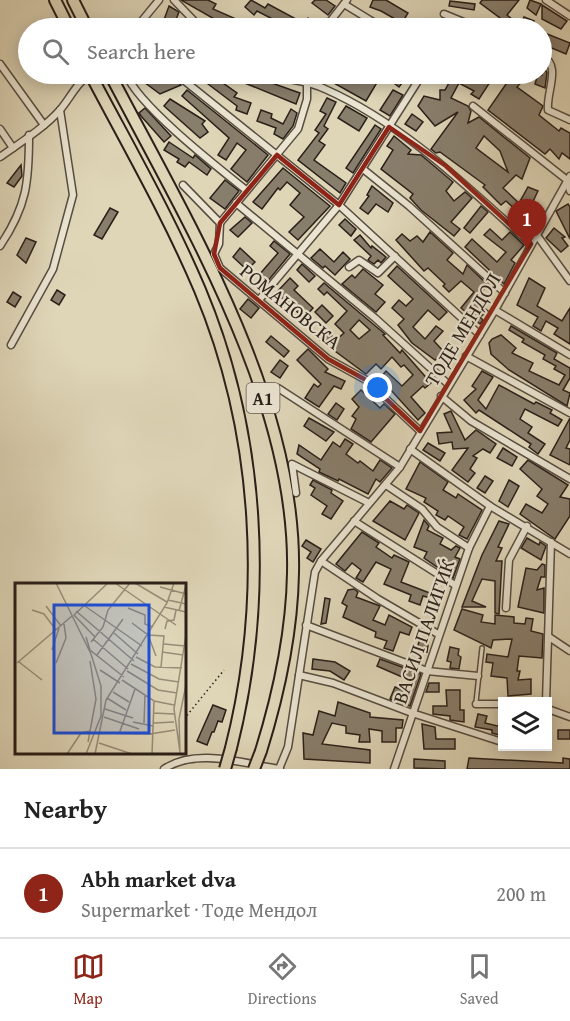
<!DOCTYPE html>
<meta charset="utf-8">
<style>
body{margin:0;font-family:"Gentium Book Plus",serif;background:#f2f2f2;color:#222}
.controls{position:absolute;right:18px;bottom:18px;display:grid;overflow:hidden;border-radius:0px;box-shadow:0 3px 15px #0003}
.controls button{width:54px;height:54px;display:grid;place-items:center;padding:0;border:0;border-bottom:2px solid #e0e0e0;background:#fff;color:#222;font:30px sans-serif}
.you{position:absolute;left:378px;top:388px;width:21px;height:21px;margin:-15px;border:4px solid #fff;border-radius:50%;background:#1a73e8;box-shadow:0 0 0 9px #1a73e833}
.badge{display:grid;place-items:center;width:39px;height:39px;border-radius:50%;background:#8f2418;color:#fff;font-size:20px;font-weight:700}
.pin{position:absolute;translate:-50% -50px;filter:drop-shadow(0 2px 3px #0008)}
.pin::after{content:'';position:absolute;top:32px;width:21px;height:18px;background:inherit;clip-path:polygon(0 0,100% 0,50% 100%)}
.list{margin:0;padding:0;list-style:none}
h2{display:flex;justify-content:space-between;align-items:center;height:78px;margin:0;padding:0 24px;font-size:26px}
h2 small{font-size:20px;font-weight:400;color:#767676}
.list li{display:grid;grid-template-columns:39px 1fr auto;gap:18px;align-items:center;box-sizing:border-box;height:90px;padding:0 24px;border-top:2px solid #e0e0e0}
.list b{display:block;font-size:22px;white-space:nowrap}
.list p{margin:0;font-size:20px;white-space:nowrap;color:#767676}
.list em{font-size:20px;font-style:normal;color:#767676}
.icon{flex:none;width:33px;height:33px;fill:none;stroke:currentColor;stroke-width:2;stroke-linecap:round;stroke-linejoin:round}
.map{position:relative;flex:none;width:570px;height:769px;overflow:hidden}
.search{position:absolute;background:#fff;box-shadow:0 3px 15px #0003;left:18px;right:18px;top:18px;height:66px;display:flex;align-items:center;gap:15px;box-sizing:border-box;padding:0 21px;border-radius:33px;color:#767676;font-size:22px}
.sheet{height:168px;background:#fff}
nav{display:flex;justify-content:space-around;align-items:center;box-sizing:border-box;height:84px;border-top:2px solid #e0e0e0;background:#fff;font-size:16px;color:#767676}
nav a{display:grid;justify-items:center;gap:3px}
nav .on{color:#8f2418}
.map>svg:first-child{display:block}
</style>
<div class="map">
<svg width="570" height="769" viewBox="0 0 570 769">
<rect width="100%" height="100%" fill="#dfd6b8"/>
<filter id="stains"><feTurbulence type="fractalNoise" baseFrequency=".00333" numOctaves="4"/><feColorMatrix values="0 0 0 0 .2 0 0 0 0 .09 0 0 0 0 .02 0 0 0 .5 -.17"/></filter>
<radialGradient id="worn" r=".72"><stop offset=".6" stop-color="#630" stop-opacity="0"/><stop offset="1" stop-color="#630" stop-opacity=".3"/></radialGradient>
<!-- building -->
<g fill="#887e6c" stroke="#2a1f19" stroke-width="1.5" fill-rule="evenodd">
<path d="M181 0H208L216 4 213 9 236 19 230 28Z"/>
<path d="M251 0 265 8 268 4 305 24 308 18 320 26V28H290L257 11 254 15 245 7Z"/>
<path d="M315 0H326L335 6 328 15 312 3Z"/>
<path d="M373 0H386L408 13 402 23 381 11 370 7Z"/>
<path d="M482 0H519L507 15 520 26 524 17 534 21 531 28H505L501 25 504 21 480 3Z"/>
<path d="M530 0 541 4 536 15 527 8Z"/>
<path d="M450 1 475 4 474 10 449 6Z"/>
<path d="M542 5 567 21 561 29 542 19Z"/>
<path d="M169 6 179 12 175 22 192 28H161Z"/>
<path d="M542 32 570 43 566 54 542 44Z"/>
<path d="M542 63 547 73 545 88 535 84 538 74 542 75Z"/>
<path d="M144 74H169L181 85 160 94 140 79Z"/>
<path d="M202 74H210L237 93 234 97 251 103 247 114 236 110 237 106 208 84 210 83 198 78Z"/>
<path d="M237 74H246L300 93 296 104 235 79Z"/>
<path d="M329 74H340L350 80 354 74H400L406 78 399 87 382 74 366 101 332 82 335 77Z"/>
<path d="M454 74 464 77 466 74 494 76 479 99 471 94 474 91 459 83 451 98 468 106 471 111 468 123 479 117 530 158 522 179 516 175 503 188 519 203 528 187 538 191 529 210 517 211 506 201 501 205 483 187 485 185 440 152 436 153 431 149 458 112 435 126 418 106 424 96 440 100V90H445ZM484 136 500 151 508 172 476 148Z"/>
<path d="M513 74 523 80 517 87 543 106 539 115 559 131 561 128 570 133V159L562 153 559 159 550 149 545 154 488 110Z"/>
<path d="M187 90 268 155 247 182 231 169 246 150 237 143 226 160 218 155 229 138 182 96Z"/>
<path d="M393 90 403 95 390 116 380 110Z"/>
<path d="M327 98 336 102 324 126 328 129 319 141 325 145 314 160 346 183 340 193 298 160 319 133 315 130 326 114 320 111Z"/>
<path d="M170 99 205 121 202 124 208 132 200 138 164 106Z"/>
<path d="M346 106 367 118 359 131 338 118Z"/>
<path d="M145 108 171 136 164 142 141 116 139 113Z"/>
<path d="M291 109 297 113 293 126 283 139 274 134 276 128 257 121 261 110 272 114 271 118 283 124Z"/>
<path d="M412 114 423 122 416 131 405 124Z"/>
<path d="M375 125 381 129 353 173 346 168Z"/>
<path d="M394 136 411 150 408 154 421 155 453 182 446 191 454 201 465 192 472 198 451 222 460 229 454 236 421 210 410 198 413 194 381 169 393 150 387 146Z"/>
<path d="M169 142 193 158 195 155 211 169 207 175 189 162 185 167 177 162 179 159 164 150Z"/>
<path d="M21 165 22 176 14 187 7 183Z"/>
<path d="M283 168 330 206 298 240 289 232 304 217 290 205 300 193 287 182 280 190 278 188 262 209 253 202Z"/>
<path d="M225 180 239 191 225 209 210 198Z"/>
<path d="M372 186 393 203 388 212 376 204 368 214 360 208 369 196 367 195Z"/>
<path d="M568 204 570 207V239L556 211Z"/>
<path d="M481 206 488 212 470 233 464 228Z"/>
<path d="M110 208 118 212 102 239 94 235Z"/>
<path d="M245 217 252 223 238 237 230 230Z"/>
<path d="M345 219 356 229 351 236 339 225Z"/>
<path d="M554 228 565 237 562 238 568 246 561 252 546 238Z"/>
<path d="M490 229 502 240 510 232 524 245 511 260 515 263 504 284 465 247 472 239 497 262 506 252 484 235Z"/>
<path d="M430 232 453 253 447 260 463 274 467 265 488 285 474 300 488 311 480 317 483 320 480 324 461 308 474 292 461 281 449 292 443 286 445 284 428 268 424 271 396 240 402 234 410 241 417 236 423 242Z"/>
<path d="M360 235 371 248 372 246 386 257 381 263 378 260 374 264 368 260 371 256 354 240Z"/>
<path d="M26 238 36 242 26 263 17 255Z"/>
<path d="M274 241 290 254 267 282 259 275 278 253 270 246Z"/>
<path d="M240 248 255 262 247 270 233 257Z"/>
<path d="M320 249 334 262 343 252 350 259 335 275 325 266 323 268 311 258Z"/>
<path d="M302 264 315 276 309 282 297 270Z"/>
<path d="M397 266 447 312 439 320 428 310 413 327 425 339 436 326 443 331 434 341 444 352 435 360 412 343 398 325 404 319 392 308 399 300 406 306 413 299 388 276Z"/>
<path d="M363 269 383 285 375 294 385 302 376 312 342 284 352 275 355 278Z"/>
<path d="M290 278 298 286 294 290 313 308 304 318 276 293Z"/>
<path d="M529 278 545 288 537 306 562 321 570 308V344L554 334 558 328 546 321 541 331 533 326 538 317 517 305Z"/>
<path d="M324 283 385 334 383 335 400 353 402 350 431 383 425 388 423 386 411 397 425 413 418 420 380 378 386 371 402 386 413 375 404 365 401 367 392 357 381 369 376 364 366 374 320 340 328 332 336 340 344 333 335 324 347 311 327 292 324 295 318 289ZM359 320 370 330 359 339 350 330Z"/>
<path d="M57 290 65 295 59 305 51 300Z"/>
<path d="M13 292 21 297 15 307 7 302Z"/>
<path d="M248 299 259 308 251 318 240 309Z"/>
<path d="M322 305 333 316 326 323 315 312Z"/>
<path d="M511 326 557 353 554 359 570 368V378L563 390 570 393 567 406 509 370 491 354 489 343 492 339 501 335 516 348 512 353 533 363 529 371 559 385 565 375 554 369 556 366 543 359 545 355 522 342 524 339 509 330Z"/>
<path d="M271 336 289 351 284 357 266 342Z"/>
<path d="M308 349 328 369 325 372 345 381 341 389 334 386 319 407 305 398 314 384 318 387 321 384 297 360Z"/>
<path d="M280 360 288 366 280 378 271 372Z"/>
<path d="M482 371 493 377 478 400 486 409 499 385 534 404 536 402 552 410 550 413 562 420 558 426 525 409 520 419 532 427 528 433 545 444 538 454 529 447 531 444 479 410 476 413 464 400 476 389 472 386Z"/>
<path d="M361 390 380 408 384 404 395 414 371 442 351 429 356 419 352 416 359 407 352 399Z"/>
<path d="M336 403 344 409 337 420 328 414Z"/>
<path d="M451 411 465 440 476 430 496 444 490 453 483 449 473 456 477 458 470 469 475 473 468 482 452 470 468 448 453 449 452 442 439 444 437 433 452 432 444 414Z"/>
<path d="M309 418 334 432 326 441 304 426Z"/>
<path d="M570 418V440L566 448 570 449V465L550 455Z"/>
<path d="M345 439 353 444 346 454 358 463 360 461 373 471 380 460 392 468 380 482 376 479 368 494 339 479 338 481 319 472 320 469 297 454 299 445 321 460 333 442 340 447Z"/>
<path d="M428 443 445 453 440 461 423 450Z"/>
<path d="M503 448 517 457 512 466 497 458Z"/>
<path d="M528 460 568 485 560 497 570 499V516L555 539 520 514 526 504 542 513 548 504 537 496 542 489 520 469Z"/>
<path d="M420 462 448 482 443 490 456 498 458 494 482 510 467 539 459 535 464 527 448 516 445 520 436 515 438 511 424 502 426 498 406 489Z"/>
<path d="M485 476 493 481 485 493 477 488Z"/>
<path d="M313 480 332 490 331 493 343 501 331 519 322 514 327 506 311 495 315 488 310 485Z"/>
<path d="M509 480 519 486 508 507 499 501Z"/>
<path d="M390 501 404 509 407 505 419 513 405 540 373 521Z"/>
<path d="M424 520 429 526 427 530 443 538 440 544 451 550 456 546 460 548 455 557 460 559 453 578 424 558 427 552 414 547Z"/>
<path d="M499 521 509 524 498 547 502 548 496 561H502L499 614 495 613V581L482 579 472 601 486 607H462L482 555Z"/>
<path d="M362 532 379 543 376 547 392 558 394 555 409 562 401 582 435 595 434 599 423 596 420 605 409 601 411 595 384 584 391 569 376 562 363 582 356 578 361 570 352 563 345 571 336 564Z"/>
<path d="M527 538 539 545 540 542 546 546 541 560 521 548Z"/>
<path d="M306 540 321 549 313 562 307 558 311 552 302 546Z"/>
<path d="M542 564 545 565V577H541L537 590 544 588V613L518 607 526 568 537 570Z"/>
<path d="M354 589 358 592 356 597 380 606 373 620 385 625 389 615 412 627 409 635 400 632 393 651 384 648 387 641 375 637 376 632 343 617 347 606 342 603 348 590Z"/>
<path d="M325 598 330 599 326 623 321 624Z"/>
<path d="M462 609 483 615 481 622 495 624V615L514 617V623L525 624 526 618 533 619 531 631 543 634 542 658 519 656 517 671H520L518 680 531 679V694L508 696 507 678 491 676 493 663 486 662 487 654 508 657 512 639 493 640 491 648 454 630Z"/>
<path d="M420 637 429 639 427 652 417 650Z"/>
<path d="M450 647 459 649 458 655 461 657 459 669 450 668 451 662 447 661Z"/>
<path d="M313 659 335 662 350 671 344 680 330 671 312 669Z"/>
<path d="M380 659 421 674 410 706 390 699 395 687 405 691 409 680 377 666Z"/>
<path d="M429 683H439V692H426Z"/>
<path d="M446 690H460V710H464V722L450 720V716L433 714V706H447Z"/>
<path d="M338 702 370 713V717L403 720 402 728H396V742H382V731L369 729 370 742H359L360 735 346 733V726L332 723 322 744 370 750V763L304 759 303 733 313 735 319 711 335 716Z"/>
<path d="M213 705 226 710 222 722 218 721 214 732H212L207 745 197 741Z"/>
<path d="M478 714 487 716 485 723 502 727V736L492 733V730L475 727Z"/>
<path d="M422 724 435 727 436 739H455V749H424Z"/>
<rect x="558" y="730" width="12" height="9"/>
<path d="M469 758 563 763V758L570 759V769H467Z"/>
<path d="M414 759 445 761V769L414 768Z"/>
</g>
<g fill="none" stroke-linecap="round" stroke-linejoin="round">
<!-- lane casing -->
<g stroke="#574d41" stroke-width="6">
<path id="lane" d="M476 702 482 648"/>
</g>
<!-- street casing -->
<g stroke="#574d41" stroke-width="9">
<g id="street">
<path d="M174 0 201 28"/>
<path d="M546 0 570 16"/>
<path d="M344 4 383 28"/>
<path d="M444 14 478 28"/>
<path d="M136 28 159 0"/>
<path d="M325 28 347 0"/>
<path d="M542 56C562 65 546 92 548 110L570 120"/>
<path d="M0 64 44 125"/>
<path d="M126 74C139 106 216 166 246 190"/>
<path d="M176 74 339 205 480 335"/>
<path d="M267 74C286 80 307 80 325 89 404 124 467 187 531 244"/>
<path d="M499 77 501 74"/>
<path d="M473 106 567 180"/>
<path d="M0 129 13 148"/>
<path d="M0 157C20 143 44 128 60 110 71 97 77 82 91 74"/>
<path d="M363 169 409 206 505 293"/>
<path d="M567 180 570 191"/>
<path d="M183 185 220 223 219 244 214 254 220 268 328 359 366 380 420 431"/>
<path d="M236 203 375 318 448 384"/>
<path d="M220 223 298 129 307 99V74"/>
<path d="M536 234 570 281"/>
<path d="M0 246C27 206 29 182 29 135"/>
<path d="M349 267 359 260 378 273 395 256"/>
<path d="M259 300 339 205 418 81"/>
<path d="M495 310 570 355"/>
<path d="M11 345 53 269 73 195 60 110"/>
<path d="M466 356 570 413"/>
<path d="M278 388 400 467"/>
<path d="M441 396 471 421 570 479"/>
<path d="M410 449 490 506 570 554"/>
<path d="M386 485 422 509 437 527 469 548"/>
<path d="M296 493 292 464 369 503"/>
<path d="M354 521 455 585"/>
<path d="M321 561 378 599 438 634"/>
<path d="M506 608 509 560 527 526"/>
<path d="M306 625 427 671 478 676"/>
<path d="M549 637 570 651"/>
<path d="M299 675 333 683 412 713 502 742"/>
<path d="M515 702H528"/>
<path d="M546 702 551 542"/>
<path d="M476 704H502"/>
<path d="M548 709 570 717"/>
<path d="M164 769C197 747 244 764 280 769"/>
<path d="M279 769 288 747 315 572 321 561 400 467 495 310 570 176"/>
<path d="M394 769 469 548 490 506"/>
</g>
</g>
<!-- highway casing -->
<g stroke="#2a1f19" stroke-width="14">
<g id="highway">
<path d="M55 0 69 28"/>
<path d="M73 0 87 28"/>
<path d="M110 74C187 222 297 400 293 573 292 634 279 693 261 751"/>
<path d="M93 79C130 149 169 217 200 290 260 433 269 598 231 748"/>
</g>
</g>
<!-- path -->
<path stroke="#2a1f19" stroke-width="1.5" stroke-dasharray="1.5 3" stroke-linecap="butt" d="M184 719 224 670"/>
<!-- lane -->
<use href="#lane" stroke="#eae4d1" stroke-width="3"/>
<!-- street -->
<use href="#street" stroke="#eae4d1" stroke-width="6"/>
<!-- highway -->
<use href="#highway" stroke="#dfd6b8" stroke-width="10"/>
<!-- highway-bridge casing -->
<g stroke="#2a1f19" stroke-width="14" stroke-linecap="butt">
<g id="highway-bridge">
<path d="M91 74 93 79"/>
<path d="M225 769 231 748"/>
<path d="M254 769 261 751"/>
</g>
</g>
<!-- highway-bridge -->
<use href="#highway-bridge" stroke="#dfd6b8" stroke-width="10"/>
</g>
<!-- marked area -->
<path fill="none" stroke="#8f2418" stroke-width="4.5" stroke-linejoin="round" d="M389 127 446 166 531 244 420 431 366 380 328 359 220 268 214 254 220 223 277 155 339 205Z"/>
<g text-anchor="middle" dominant-baseline="central" stroke-width="4.5" stroke-linejoin="round" paint-order="stroke">
<!-- shield labels -->
<rect fill="#eae4d1" stroke="#645a50" stroke-width="1.5" x="246.5" y="383" width="33" height="30" rx="4.5"/>
<g font-size="18" font-weight="bold" fill="#2a1f19">
<text x="263" y="398">A1</text>
</g>
<!-- street labels -->
<g font-size="20" fill="#2a1f19" stroke="#eae4d1">
<text transform="translate(291 306) rotate(39)">РОМАНОВСКА</text>
<text transform="translate(462 329) rotate(-59)">ТОДЕ МЕНДОЛ</text>
<text transform="translate(423 631) rotate(-71)">ВАСИЛ ПАЛИГИЌ</text>
</g>
</g>
<!-- overview -->
<g transform="translate(15 583)">
<rect width="171" height="171" fill="#dfd6b8"/>
<path fill="none" stroke="#978d78" stroke-width="1.5" d="M41 0 76 71 86 103V133L71 171M100 0 161 42M120 0 152 19M145 4 171 11M153 17 171 21M67 21 127 63M31 23 46 43M149 24 171 29M113 25 130 32V41L138 44M17 27 29 31 41 47M61 28 119 78M164 28 171 2M117 40 133 52 141 73M150 46 152 38 159 37 161 27M99 50 123 71M133 52 149 53 146 84M71 54 75 67 109 94M80 54 59 32 93 0M78 56 113 86M76 59 88 44 93 27 115 0M149 61 170 63M37 67 44 45M147 69 168 72M82 72 108 36M121 74 140 84 167 85M4 79 27 97M2 80 57 33M41 80 51 55 49 41M116 81 144 96 164 99M85 87 105 100M112 88 143 107 162 110M107 97 139 118 159 122M98 109 114 119M92 115 111 127M90 126 118 135M138 130 159 131M89 134 124 146M118 139 138 143M129 140 130 112M139 140 159 139M84 150 135 151 160 147M104 151 120 106M73 159 81 116 75 78M84 160 117 171M165 169 159 126 171 52M52 171 66 150 75 148M80 171 91 117 152 20 159 0M137 171 139 118M165 171 164 136 171 102"/>
<path fill="#1d4ed8" fill-opacity="0.15" stroke="#1d4ed8" stroke-width="3" d="M39 22H134V150H39Z"/>
<rect width="171" height="171" fill="none" stroke="#2a1f19" stroke-width="3"/>
</g>
<rect width="100%" height="100%" filter="url(#stains)"/>
<rect width="100%" height="100%" fill="url(#worn)"/>
</svg>
<div class="controls">
<button><svg class="icon" aria-label="layers" viewBox="0 0 24 24"><path d="M12 4l9 5-9 5-9-5zM3 14l9 5 9-5"/></svg></button>
</div>
<div class="you"></div>
<div class="pin badge" style="left:527px;top:249px">1</div>
<div class="search"><svg class="icon" aria-label="search" viewBox="0 0 24 24"><circle cx="10" cy="10" r="6"/><path d="M15 15l6 6"/></svg>Search here</div>
</div>
<section class="sheet">
<h2>Nearby<small></small></h2>
<ul class="list">
<li><span class="badge">1</span><div><b>Abh market dva</b><p>Supermarket · Тоде Мендол</p></div><em>200 m</em></li>
</ul>
</section>
<nav>
<a class="on"><svg class="icon" aria-label="map" viewBox="0 0 24 24"><path d="M3 6l6-2 6 2 6-2v14l-6 2-6-2-6 2zM9 4v14M15 6v14"/></svg>Map</a>
<a><svg class="icon" aria-label="directions" viewBox="0 0 24 24"><path d="M12 3l9 9-9 9-9-9zM9 14v-3h6M13 9l2 2-2 2"/></svg>Directions</a>
<a><svg class="icon" aria-label="saved" viewBox="0 0 24 24"><path d="M7 4h10v16l-5-4-5 4z"/></svg>Saved</a>
</nav>
